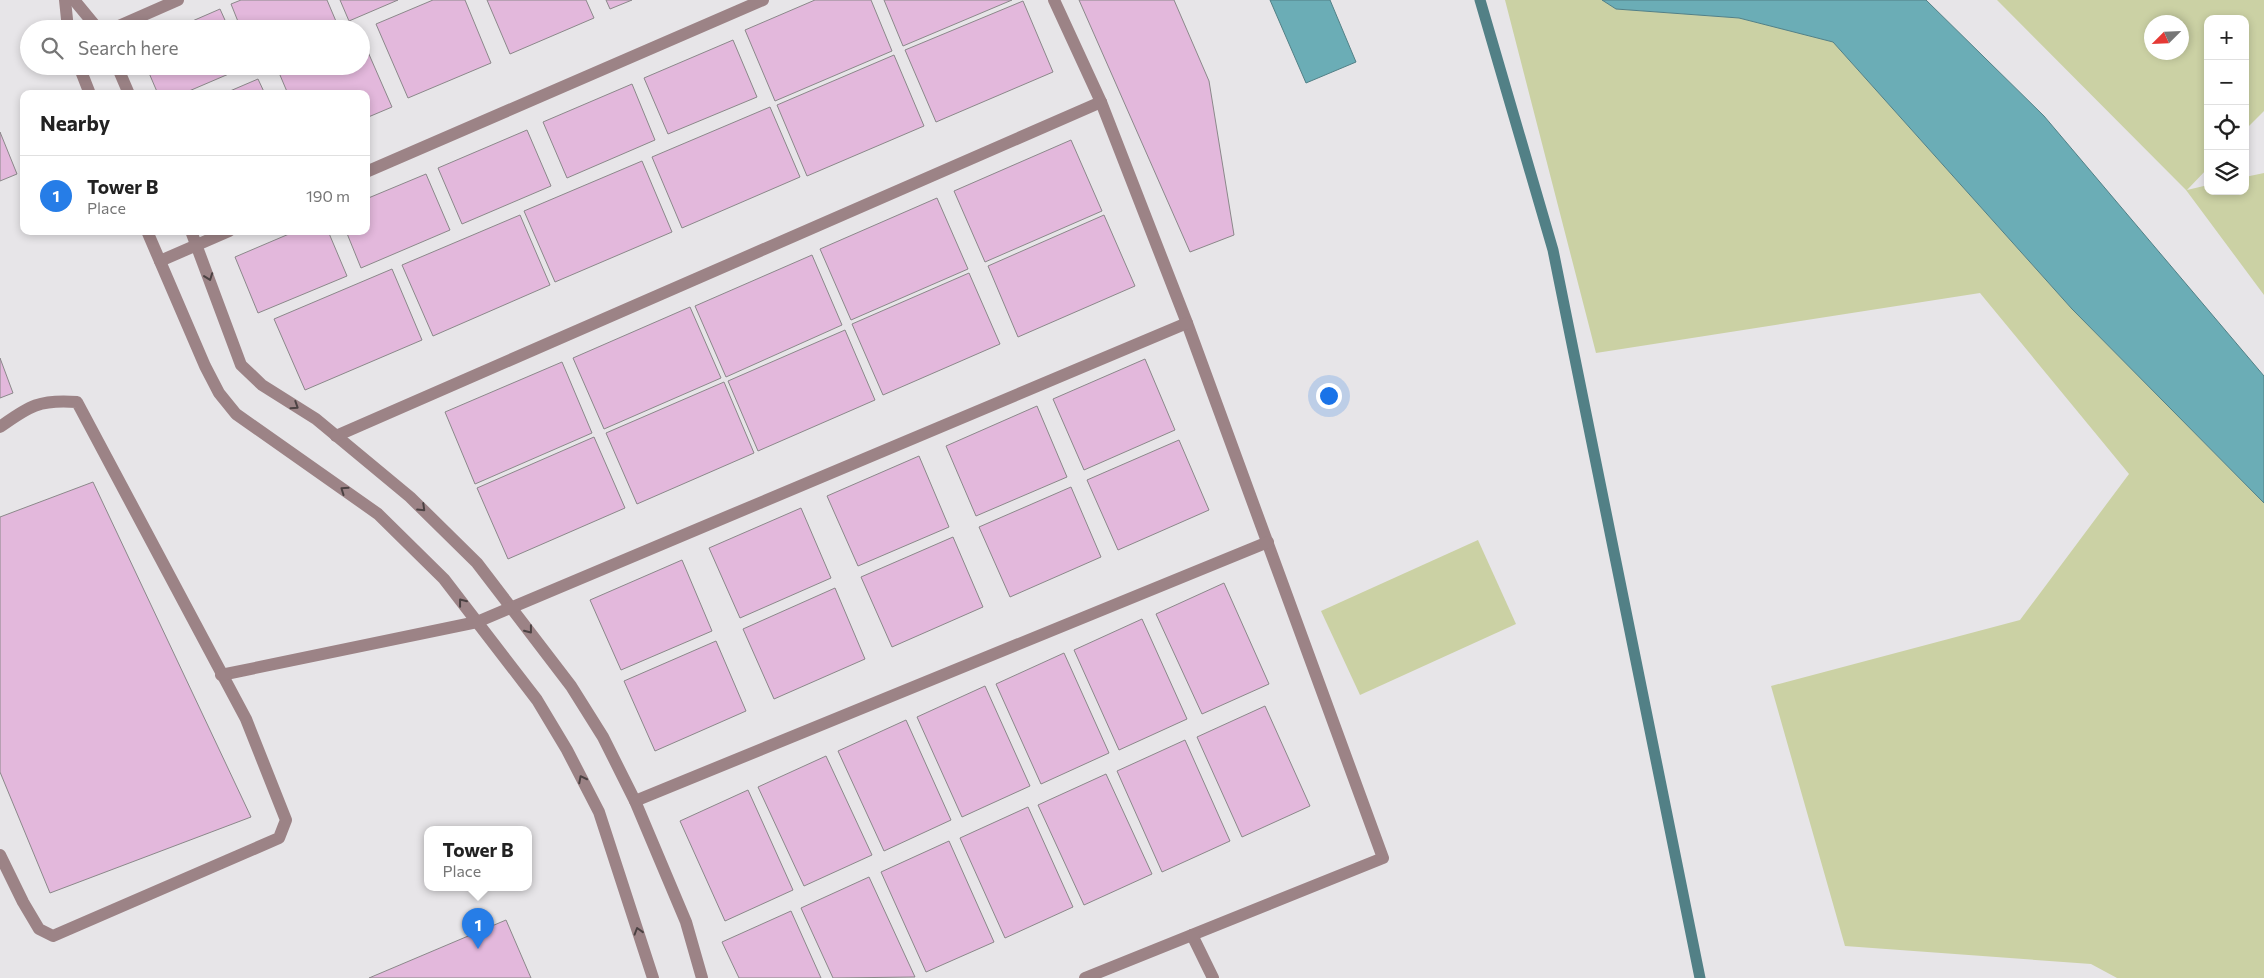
<!DOCTYPE html>
<meta charset="utf-8">
<style>
body{margin:0;font-family:Commissioner,sans-serif;background:#f6f6f6;color:#222}
.controls{position:absolute;right:15px;top:15px;display:grid;overflow:hidden;border-radius:10px;box-shadow:0 2px 8px #0003}
.controls button{width:45px;height:45px;display:grid;place-items:center;padding:0;border:0;border-bottom:1px solid #e0e0e0;background:#fff;color:#222;font:25px sans-serif}
.compass{position:absolute;left:2144px;top:15px;width:45px;height:45px;border-radius:50%;background:#fff;box-shadow:0 2px 8px #0003;rotate:246deg}
.you{position:absolute;left:1328px;top:395px;width:18px;height:18px;margin:-12px;border:4px solid #fff;border-radius:50%;background:#1a73e8;box-shadow:0 0 0 8px #1a73e833}
.badge{display:grid;place-items:center;width:32px;height:32px;border-radius:50%;background:#267de7;color:#fff;font-size:16px;font-weight:700}
.pin{position:absolute;translate:-50% -41px;filter:drop-shadow(0 1px 2px #0008)}
.pin::after{content:'';position:absolute;top:26px;width:18px;height:15px;background:inherit;clip-path:polygon(0 0,100% 0,50% 100%)}
.popup{position:absolute;left:424px;top:826px;width:108px;height:65px;box-sizing:border-box;display:grid;place-content:center;border-radius:10px;background:#fff;filter:drop-shadow(0 1px 4px #0005);font-size:16px;white-space:nowrap;color:#767676}
.popup b{font-size:19px;color:#222}
.popup::after{content:'';position:absolute;left:50%;top:100%;margin-left:-10px;border:10px solid transparent;border-top-color:#fff}
.list{margin:0;padding:0;list-style:none}
h2{display:flex;justify-content:space-between;align-items:center;height:65px;margin:0;padding:0 20px;font-size:21px}
h2 small{font-size:16px;font-weight:400;color:#767676}
.list li{display:grid;grid-template-columns:32px 1fr auto;gap:15px;align-items:center;box-sizing:border-box;height:80px;padding:0 20px;border-top:1px solid #e0e0e0}
.list b{display:block;font-size:19px;white-space:nowrap}
.list p{margin:0;font-size:16px;white-space:nowrap;color:#767676}
.list em{font-size:16px;font-style:normal;color:#767676}
.icon{flex:none;width:28px;height:28px;fill:none;stroke:currentColor;stroke-width:2;stroke-linecap:round;stroke-linejoin:round}
.map{position:relative;flex:none;width:2264px;height:978px;overflow:hidden}
.search{position:absolute;background:#fff;box-shadow:0 2px 8px #0003;left:20px;top:20px;width:350px;height:55px;display:flex;align-items:center;gap:12px;box-sizing:border-box;padding:0 18px;border-radius:28px;color:#767676;font-size:19px}
.panel{position:absolute;background:#fff;box-shadow:0 2px 8px #0003;left:20px;top:90px;width:350px;height:145px;border-radius:10px}
.map>svg:first-child{display:block}
</style>
<div class="map">
<svg width="2264" height="978" viewBox="0 0 2264 978">
<rect width="100%" height="100%" fill="#e7e5e8"/>
<!-- green -->
<g fill="#cbd1a4" fill-rule="evenodd">
<path d="M1505 0H1602L1616 9 1739 18 1833 42 2072 309 2264 503V978H2117L2091 964 1845 946 1771 686 2020 620 2129 474 1980 293 1596 353Z"/>
<path d="M1997 0H2264V111L2245 130V19H2208V168L2187 190 2208 185V191H2245V177L2264 173V295L2186 190ZM2152 22H2182V52H2152Z"/>
<path d="M1478 540 1516 624 1360 695 1321 611Z"/>
</g>
<!-- water -->
<g fill="#6badb6" stroke="#528086">
<path d="M1270 0H1330L1356 62 1306 83Z"/>
<path d="M1602 0H1926L2044 116 2264 376V503L2072 309 1833 42 1739 18 1616 9Z"/>
</g>
<g fill="none" stroke-linecap="round" stroke-linejoin="round">
<!-- stream -->
<path stroke="#528086" stroke-width="11" d="M1480 0 1553 250 1700 978"/>
</g>
<!-- building -->
<g fill="#e3b8dc" stroke="#8b888a">
<path d="M241 0H327L338 26 333 29H241L231 4Z"/>
<path d="M340 0H398L349 21Z"/>
<path d="M433 0H465L491 63 408 98 376 24Z"/>
<path d="M487 0H586L594 18 510 54Z"/>
<path d="M606 0H632L610 9Z"/>
<path d="M815 0H871L892 51 775 101 745 30Z"/>
<path d="M884 0H1012L903 46Z"/>
<path d="M1079 0H1174L1209 81 1234 235 1190 252Z"/>
<path d="M1023 1 1053 72 936 122 905 50Z"/>
<path d="M220 9 229 29H174Z"/>
<path d="M361 36 392 107 366 118V94H288L277 68 282 66H361Z"/>
<path d="M733 40 757 97 668 134 644 78Z"/>
<path d="M894 55 924 126 807 176 777 105Z"/>
<path d="M146 66H244L245 67 182 94H158Z"/>
<path d="M258 79 265 94H223Z"/>
<path d="M632 84 655 140 567 178 543 122Z"/>
<path d="M770 107 800 177 682 228 652 157Z"/>
<path d="M527 130 551 186 462 224 438 168Z"/>
<path d="M0 132 17 174 0 181Z"/>
<path d="M1071 140 1102 211 985 262 954 191Z"/>
<path d="M642 161 672 232 555 282 524 211Z"/>
<path d="M426 174 450 230 361 268 346 231H366V199Z"/>
<path d="M937 198 968 269 851 320 820 249Z"/>
<path d="M520 215 550 285 433 336 402 265Z"/>
<path d="M1104 215 1135 286 1018 337 988 266Z"/>
<path d="M296 231H328L347 276 258 313 235 257Z"/>
<path d="M812 255 842 325 726 377 695 306Z"/>
<path d="M392 269 422 340 305 390 274 319Z"/>
<path d="M969 273 1000 344 883 395 852 324Z"/>
<path d="M690 307 721 378 604 429 573 358Z"/>
<path d="M845 330 875 400 758 451 728 381Z"/>
<path d="M0 358 13 393 0 398Z"/>
<path d="M1145 359 1175 430 1084 470 1053 399Z"/>
<path d="M562 362 592 433 475 484 445 412Z"/>
<path d="M724 382 754 453 637 504 606 433Z"/>
<path d="M1037 406 1067 477 976 516 946 446Z"/>
<path d="M594 437 625 508 508 559 477 488Z"/>
<path d="M1179 440 1209 510 1118 550 1087 480Z"/>
<path d="M919 456 949 527 858 566 827 496Z"/>
<path d="M93 482 251 817 50 893 0 772V517Z"/>
<path d="M1071 487 1101 557 1010 597 979 527Z"/>
<path d="M801 508 831 578 740 618 709 548Z"/>
<path d="M953 537 983 607 892 647 861 577Z"/>
<path d="M682 560 712 631 621 670 590 600Z"/>
<path d="M1224 583 1269 684 1202 714 1156 614Z"/>
<path d="M835 588 865 659 774 699 743 629Z"/>
<path d="M1142 619 1187 719 1119 750 1074 650Z"/>
<path d="M716 641 746 711 655 751 624 681Z"/>
<path d="M1064 653 1109 753 1041 784 996 684Z"/>
<path d="M985 686 1030 786 962 817 917 717Z"/>
<path d="M1265 706 1310 806 1242 837 1197 737Z"/>
<path d="M906 720 951 820 884 851 838 751Z"/>
<path d="M1185 740 1230 841 1162 872 1117 771Z"/>
<path d="M826 756 872 855 804 886 758 787Z"/>
<path d="M1106 774 1152 874 1084 905 1038 805Z"/>
<path d="M748 790 793 890 725 921 680 821Z"/>
<path d="M1028 807 1073 907 1005 938 960 838Z"/>
<path d="M949 841 994 942 926 972 881 872Z"/>
<path d="M869 877 915 977 833 978 801 908Z"/>
<path d="M791 911 821 978H739L722 942Z"/>
<path d="M506 920 531 978H369Z"/>
</g>
<g fill="none" stroke-linecap="round" stroke-linejoin="round">
<!-- minor -->
<g stroke="#9c8386" stroke-width="12">
<path d="M65 0 68 29"/>
<path d="M74 0 98 29"/>
<path d="M1054 0 1101 102 1187 323 1383 858 1085 978"/>
<path d="M112 29 178 0"/>
<path d="M79 66 90 94"/>
<path d="M117 66 129 94"/>
<path d="M366 172 763 0"/>
<path d="M147 231 205 366 219 393 236 414 378 514 444 579 537 700 567 750 599 812 653 978"/>
<path d="M191 231 241 365 262 385 316 419 410 497 477 563 571 686 603 737 635 801 686 922 702 978"/>
<path d="M160 261 229 231"/>
<path d="M0 427C29 406 40 399 77 402L246 719 286 820 279 838 53 936 39 929 23 902 0 855"/>
<path d="M336 436 1101 102"/>
<path d="M221 675 477 622 1187 323"/>
<path d="M635 801 1268 542"/>
<path d="M1192 935 1213 978"/>
</g>
</g>
<!-- one-way arrows -->
<defs><path id="oneway-chevron" d="M-2-3.5L2.5 0L-2 3.5" fill="none" stroke-width="1.6" stroke-linecap="round" stroke-linejoin="round" transform="scale(1.25)"/></defs>
<g stroke="#4c4243">
<use href="#oneway-chevron" transform="translate(209 277) rotate(70)"/>
<use href="#oneway-chevron" transform="translate(295 406) rotate(33)"/>
<use href="#oneway-chevron" transform="translate(344 490) rotate(-145)"/>
<use href="#oneway-chevron" transform="translate(422 508) rotate(44)"/>
<use href="#oneway-chevron" transform="translate(462 602) rotate(-128)"/>
<use href="#oneway-chevron" transform="translate(529 630) rotate(52)"/>
<use href="#oneway-chevron" transform="translate(582 779) rotate(-117)"/>
<use href="#oneway-chevron" transform="translate(638 931) rotate(-107)"/>
</g>
</svg>
<div class="controls">
<button>+</button>
<button>−</button>
<button><svg class="icon" aria-label="locate" viewBox="0 0 24 24"><circle cx="12" cy="12" r="6"/><path d="M12 2v4M12 18v4M2 12h4M18 12h4"/></svg></button>
<button><svg class="icon" aria-label="layers" viewBox="0 0 24 24"><path d="M12 4l9 5-9 5-9-5zM3 14l9 5 9-5"/></svg></button>
</div>
<svg class="compass" viewBox="-18 -18 36 36"><path d="M0-13l5 13h-10z" fill="#e53935"/><path d="M0 13l5-13h-10z" fill="#767676"/></svg>
<div class="you"></div>
<div class="pin badge" style="left:478px;top:949px">1</div>
<div class="popup"><b>Tower B</b>Place</div>
<div class="search"><svg class="icon" aria-label="search" viewBox="0 0 24 24"><circle cx="10" cy="10" r="6"/><path d="M15 15l6 6"/></svg>Search here</div>
<section class="panel">
<h2>Nearby<small></small></h2>
<ul class="list">
<li><span class="badge">1</span><div><b>Tower B</b><p>Place</p></div><em>190 m</em></li>
</ul>
</section>
</div>
